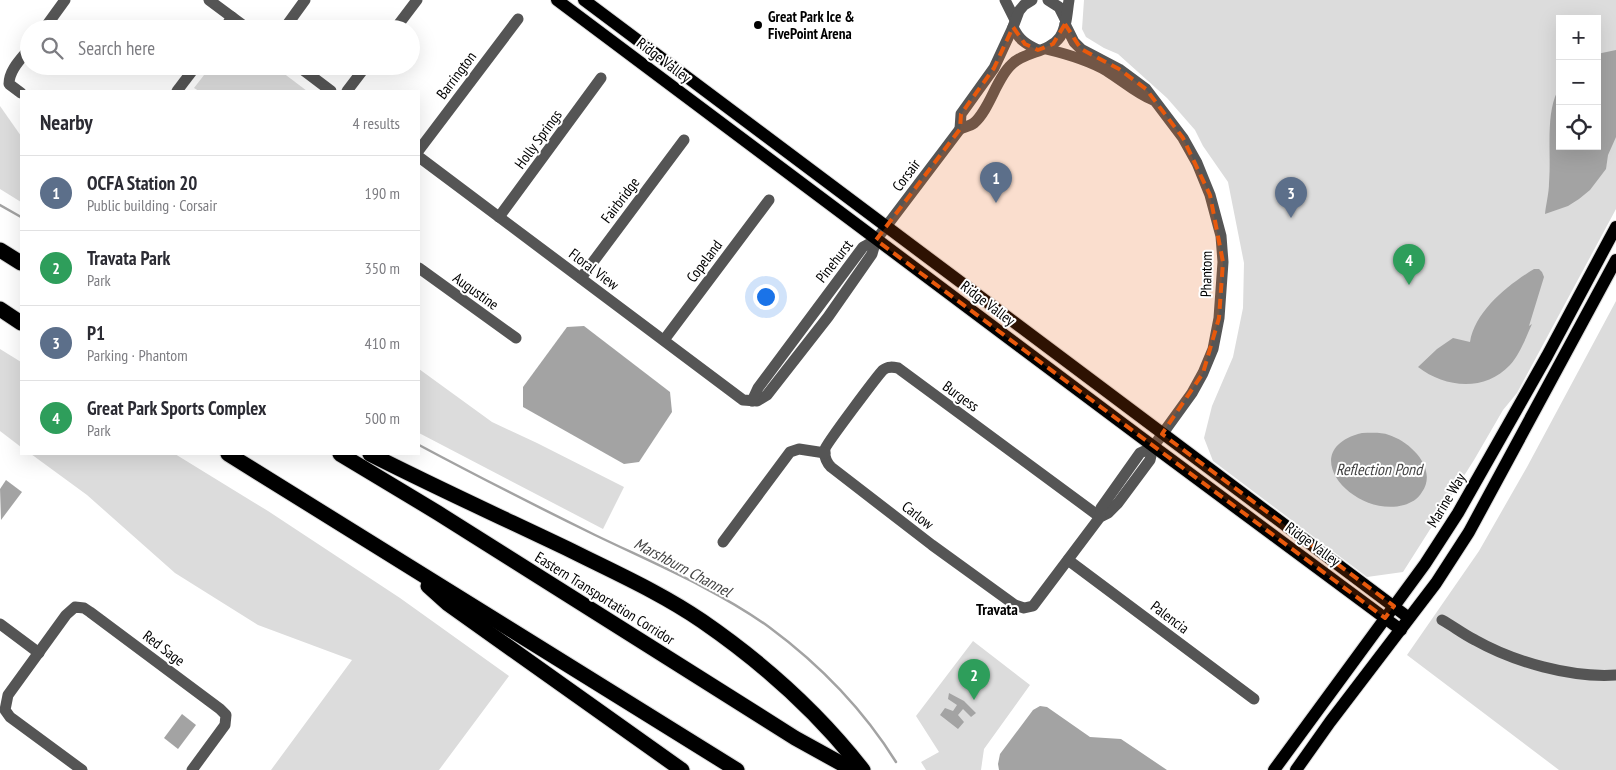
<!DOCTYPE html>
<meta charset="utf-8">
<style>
body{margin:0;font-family:"PT Sans Narrow",sans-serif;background:#f2f2f3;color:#2b2b33}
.controls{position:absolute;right:15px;top:15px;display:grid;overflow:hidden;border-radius:0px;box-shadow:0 5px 20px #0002}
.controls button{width:45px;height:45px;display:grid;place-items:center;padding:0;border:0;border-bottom:1px solid #e1e1e2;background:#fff;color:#2b2b33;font:25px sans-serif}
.you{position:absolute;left:765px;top:296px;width:18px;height:18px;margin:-12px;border:4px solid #fff;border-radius:50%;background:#1a73e8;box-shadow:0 0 0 8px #1a73e833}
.badge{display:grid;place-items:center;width:32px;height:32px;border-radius:50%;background:#000;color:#fff;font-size:16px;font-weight:700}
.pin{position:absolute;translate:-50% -41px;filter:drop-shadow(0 1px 2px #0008)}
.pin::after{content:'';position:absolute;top:26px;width:18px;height:15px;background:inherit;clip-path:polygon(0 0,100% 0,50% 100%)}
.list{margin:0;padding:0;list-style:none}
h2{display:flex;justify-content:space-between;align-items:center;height:65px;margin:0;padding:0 20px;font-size:21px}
h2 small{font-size:16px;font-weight:400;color:#7c7c81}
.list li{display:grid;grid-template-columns:32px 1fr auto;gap:15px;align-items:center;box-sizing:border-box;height:75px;padding:0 20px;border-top:1px solid #e1e1e2}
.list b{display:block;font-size:19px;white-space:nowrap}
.list p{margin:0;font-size:16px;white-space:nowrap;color:#7c7c81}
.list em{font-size:16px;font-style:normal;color:#7c7c81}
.icon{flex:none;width:28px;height:28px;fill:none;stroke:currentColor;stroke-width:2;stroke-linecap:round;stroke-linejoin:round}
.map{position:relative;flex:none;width:1616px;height:770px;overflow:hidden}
.search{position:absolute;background:#fff;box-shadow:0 5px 20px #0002;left:20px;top:20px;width:400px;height:55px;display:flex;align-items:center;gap:12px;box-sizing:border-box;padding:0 18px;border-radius:28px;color:#7c7c81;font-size:19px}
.panel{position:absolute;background:#fff;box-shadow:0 5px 20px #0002;left:20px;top:90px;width:400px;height:365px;border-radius:0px}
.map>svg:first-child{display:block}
</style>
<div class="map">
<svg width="1616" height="770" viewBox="0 0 1616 770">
<rect width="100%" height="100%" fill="#fff"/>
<!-- green -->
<g fill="#dcdcdc" fill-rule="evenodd">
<path d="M1084 0H1616V209L1517 393 1503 410 1474 460 1403 572 1367 577 1213 461 1204 438 1212 406 1233 357 1243 308 1244 263 1228 182 1203 146 1195 130 1167 98 1118 54 1104 48 1086 37 1082 29ZM1560 19H1597V146H1560Z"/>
<path d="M211 66H274L307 91H199L194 88Z"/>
<path d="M0 106 21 136V202L0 189Z"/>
<path d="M1616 301V770H1559L1407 655 1479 551 1527 467Z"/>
<path d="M0 349 21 362V447L0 431Z"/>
<path d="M419 369 492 422 537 443 624 487 603 529 419 433Z"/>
<path d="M31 454H175L268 511 400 598 509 676 439 770H271L352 660 258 625 175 573 87 495Z"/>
<path d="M973 641 1030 685 984 749 981 770H926L921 762 939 752 916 716Z"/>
</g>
<!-- water -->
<g fill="#a3a3a3">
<path d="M1616 50V137L1608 155 1606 169 1590 190 1579 199 1568 206 1545 214C1546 204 1549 193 1549 183 1552 155 1544 111 1560 87V146H1597V54Z"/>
<path d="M1534 269H1539L1542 272 1544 277 1529 326 1532 324C1526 337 1520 354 1510 365 1485 392 1445 388 1418 367L1437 349 1453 338 1470 342C1475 311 1508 285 1534 269Z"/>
<path d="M584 326 670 392 672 412 639 462 624 464 523 407V387L567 327Z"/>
<path d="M1362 433C1371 433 1381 432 1389 435 1411 442 1438 469 1422 492 1418 499 1411 503 1404 505 1354 519 1293 450 1362 433Z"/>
<path d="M6 480 22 492 1 520 0 489Z"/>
<path d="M949 693 964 701 976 713 971 717 963 709 958 715 964 722 958 729 940 715 945 708 953 711 957 705 948 699Z"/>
<path d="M1040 706 1047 707 1090 737 1121 739 1167 770H999L998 764 1000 754 1033 710Z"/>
<path d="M182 714 196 725 178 749 164 738Z"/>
</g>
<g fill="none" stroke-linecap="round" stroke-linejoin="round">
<!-- stream -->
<g stroke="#a3a3a3" stroke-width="2.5">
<path d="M0 205 21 217"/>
<path d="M419 445C477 476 536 506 595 535 653 563 716 589 769 627 819 664 863 709 896 762"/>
</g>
<!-- major casing -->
<g stroke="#dbdbdb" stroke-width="14">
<g id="major">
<path d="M557 0 1138 435 1401 630"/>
<path d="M584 0 1409 618"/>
<path d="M1274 770 1425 564 1458 513 1547 356 1616 227"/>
<path d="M1296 770 1330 722 1436 583 1469 532 1616 260"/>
</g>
</g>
<!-- highway casing -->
<g stroke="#dbdbdb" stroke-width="17">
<g id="highway">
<path d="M0 250 21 263"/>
<path d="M0 309 21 323"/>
<path d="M228 454 737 770"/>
<path d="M340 454 438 513 795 738 853 770"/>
<path d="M370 454C437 488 505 519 572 551 616 573 661 593 702 621 763 663 817 711 863 770"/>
<path d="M428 586 448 604 682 770"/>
</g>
</g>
<!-- minor -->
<g stroke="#555" stroke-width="11">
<path d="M209 0 248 29"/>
<path d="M1005 0 1015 20"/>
<path d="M1048 0 1059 7 1065 19"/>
<path d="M1065 24 1074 42 1081 49 1119 69 1146 89 1183 138 1197 163 1210 195 1221 236 1223 262 1219 318 1213 349 1203 373 1192 393 1153 447 1150 460 1118 503 1108 513 1100 517 1033 606 1024 608 1015 605 932 545 831 467C826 462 824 456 825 449 826 444 878 375 883 370 888 366 893 367 898 368L1100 517"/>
<path d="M1013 27C1019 40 1026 44 1038 50"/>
<path d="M44 29 65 0"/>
<path d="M224 29 232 17"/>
<path d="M284 29 305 0"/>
<path d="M395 29 417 0"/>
<path d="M1046 49C1067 54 1088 60 1107 71 1123 81 1136 93 1153 100"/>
<path d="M298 66 331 91"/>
<path d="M177 91 196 66"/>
<path d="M347 91 366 66"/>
<path d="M21 93 9 84C9 70 21 59 29 49"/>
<path d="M960 129 961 114 994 68 1013 27 1019 11 1024 5 1032 0"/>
<path d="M419 150 518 19"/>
<path d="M419 157 743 400 757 401 767 395 828 317 872 254 876 240 960 129C964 127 970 126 974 123 990 109 996 79 1011 65 1024 51 1049 53 1060 37 1067 27 1067 12 1069 0"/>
<path d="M499 217 601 78"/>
<path d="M419 268 516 338"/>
<path d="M581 278 684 140"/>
<path d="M664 340 769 200"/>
<path d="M752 401 758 388 863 247 876 240"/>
<path d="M1100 517 1101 508 1140 453 1153 447"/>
<path d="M723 542 790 452 799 449 825 453"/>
<path d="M1068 560 1254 699"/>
<path d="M1442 620C1453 626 1463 634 1475 640 1514 662 1571 678 1616 675"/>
<path d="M0 624 39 653"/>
<path d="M82 770 10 717 5 710 8 695 66 615 75 607 84 608 90 612 220 709 226 715 225 725 192 770"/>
</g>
<!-- major -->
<use href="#major" stroke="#000" stroke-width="12"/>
<!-- highway -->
<use href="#highway" stroke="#000" stroke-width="15"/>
</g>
<!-- marked area -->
<path fill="#e8590c" fill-opacity="0.2" stroke="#e8590c" stroke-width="4" stroke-dasharray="10 6" stroke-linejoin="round" d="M1065 24 1081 49 1119 69 1146 89 1183 138 1210 195 1223 262 1219 318 1203 373 1162 434 1394 606 1385 618 876 240 960 129 961 114 994 68 1013 27 1025 44 1038 50 1053 44Z"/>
<!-- markers -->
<circle fill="#000" stroke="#fff" stroke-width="2" cx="758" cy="25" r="5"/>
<g text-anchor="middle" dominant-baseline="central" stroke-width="4" stroke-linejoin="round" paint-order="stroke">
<!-- poi labels -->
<g font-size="15" font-weight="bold" fill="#000" stroke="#fff" text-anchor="start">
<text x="768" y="16">Great Park Ice &amp;<tspan x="768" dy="17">FivePoint Arena</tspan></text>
</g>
<!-- street labels -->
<g font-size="15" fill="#000" stroke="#fff">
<text transform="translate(664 60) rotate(37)">Ridge Valley</text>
<text transform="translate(456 75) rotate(-53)">Barrington</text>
<text transform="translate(538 139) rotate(-54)">Holly Springs</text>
<text transform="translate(906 175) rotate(-53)">Corsair</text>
<text transform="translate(620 200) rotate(-53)">Fairbridge</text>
<text transform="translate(704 261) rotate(-53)">Copeland</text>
<text transform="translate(834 261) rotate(-52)">Pinehurst</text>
<text transform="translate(594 269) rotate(37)">Floral View</text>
<text transform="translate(1206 274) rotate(-89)">Phantom</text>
<text transform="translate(476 291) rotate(36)">Augustine</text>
<text transform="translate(988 303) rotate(37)">Ridge Valley</text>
<text transform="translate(961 396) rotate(36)">Burgess</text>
<text transform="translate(1446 500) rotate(-59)">Marine Way</text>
<text transform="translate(918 515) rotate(38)">Carlow</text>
<text transform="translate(1313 544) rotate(36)">Ridge Valley</text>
<text transform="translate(605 598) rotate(32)">Eastern Transportation Corridor</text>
<text transform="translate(1170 617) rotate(37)">Palencia</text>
<text transform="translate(164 648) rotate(37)">Red Sage</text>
</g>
<!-- water labels -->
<g font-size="16" font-style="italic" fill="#444" stroke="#fff">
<text x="1379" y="469">Reflection Pond</text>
<text transform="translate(683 567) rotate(28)">Marshburn Channel</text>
</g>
<!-- neighbourhood labels -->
<g font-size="16" font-weight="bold" fill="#000" stroke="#fff">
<text x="997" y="609">Travata</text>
</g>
</g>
</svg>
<div class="controls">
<button>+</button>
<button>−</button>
<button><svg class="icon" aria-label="locate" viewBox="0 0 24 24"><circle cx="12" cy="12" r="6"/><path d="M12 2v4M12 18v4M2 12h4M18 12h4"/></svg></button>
</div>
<div class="you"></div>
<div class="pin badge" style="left:996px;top:203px;background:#5c6f8a">1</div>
<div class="pin badge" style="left:974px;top:700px;background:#2e9e5b">2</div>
<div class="pin badge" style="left:1291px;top:218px;background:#5c6f8a">3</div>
<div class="pin badge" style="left:1409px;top:285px;background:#2e9e5b">4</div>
<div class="search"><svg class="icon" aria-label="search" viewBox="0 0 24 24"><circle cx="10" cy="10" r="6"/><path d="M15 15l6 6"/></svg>Search here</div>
<section class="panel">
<h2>Nearby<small>4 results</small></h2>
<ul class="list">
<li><span class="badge" style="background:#5c6f8a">1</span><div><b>OCFA Station 20</b><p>Public building · Corsair</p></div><em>190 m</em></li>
<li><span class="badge" style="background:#2e9e5b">2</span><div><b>Travata Park</b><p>Park</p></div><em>350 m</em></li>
<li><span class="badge" style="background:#5c6f8a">3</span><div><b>P1</b><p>Parking · Phantom</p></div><em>410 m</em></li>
<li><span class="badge" style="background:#2e9e5b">4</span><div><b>Great Park Sports Complex</b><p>Park</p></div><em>500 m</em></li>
</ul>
</section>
</div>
